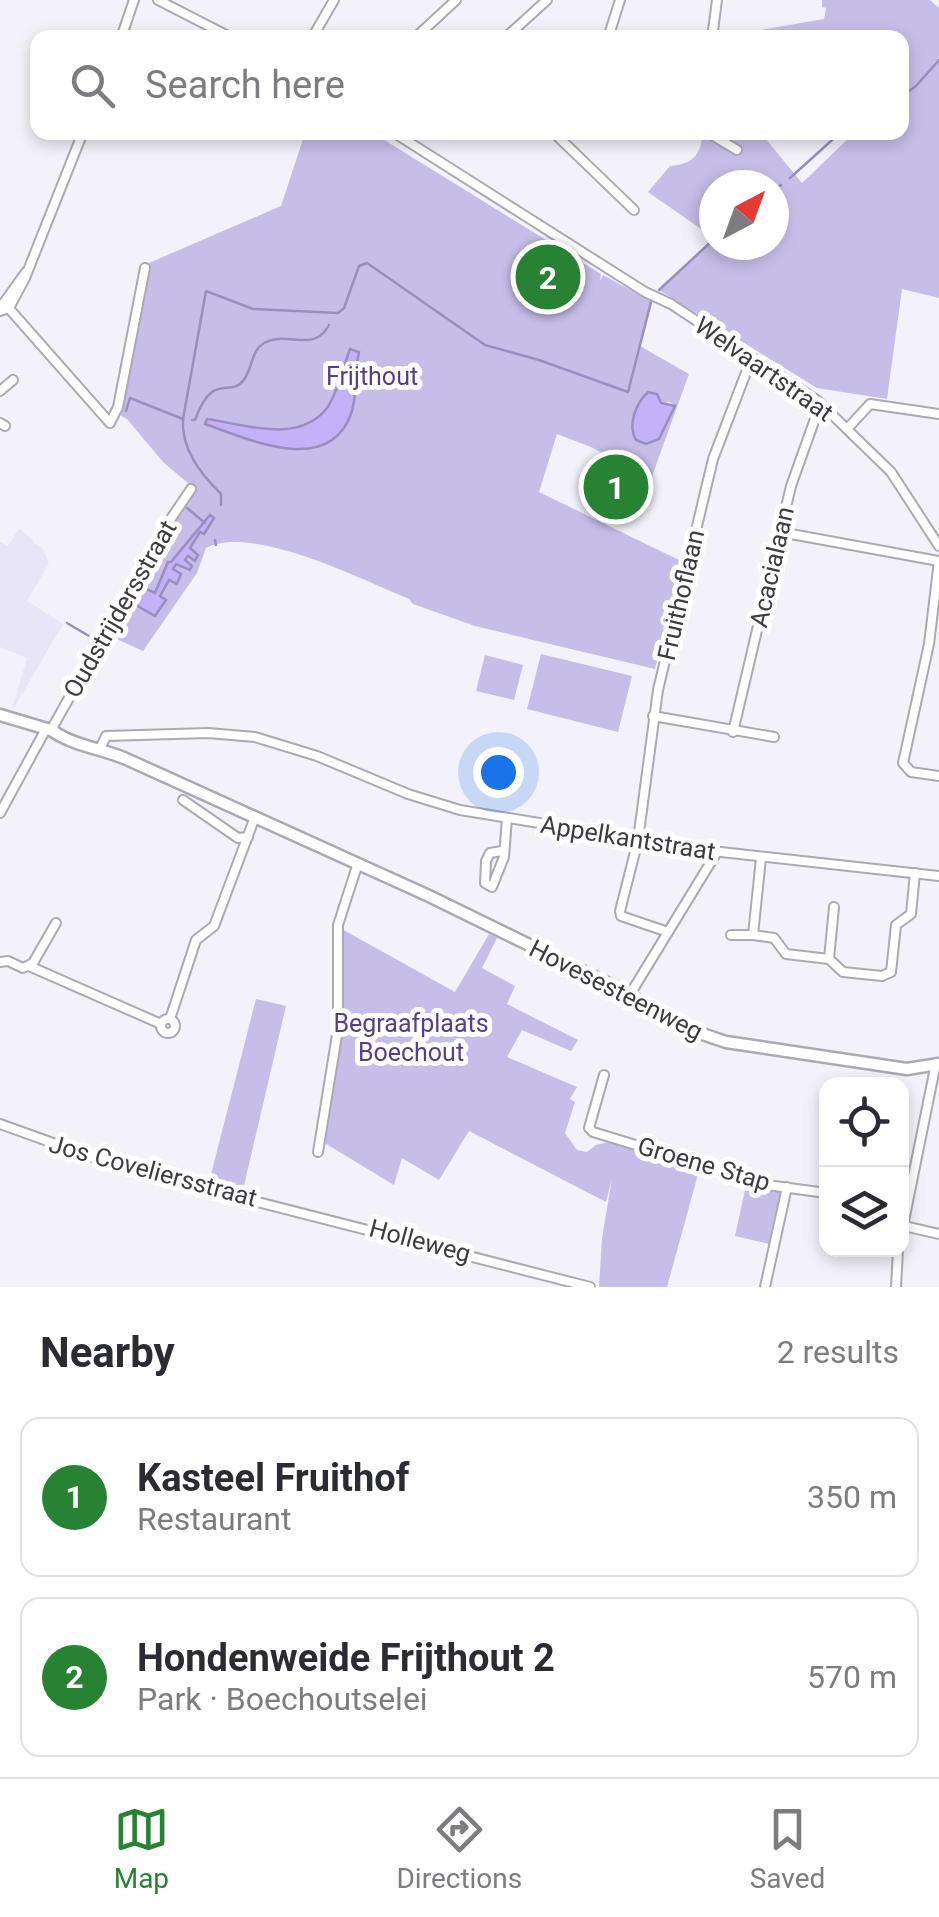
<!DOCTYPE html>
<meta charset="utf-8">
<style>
body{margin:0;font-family:Roboto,sans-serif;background:#f2f2f3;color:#2b2b33}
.controls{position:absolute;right:30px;bottom:30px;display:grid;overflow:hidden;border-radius:20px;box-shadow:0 5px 15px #0003}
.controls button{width:90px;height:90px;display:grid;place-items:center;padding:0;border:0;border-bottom:2px solid #e1e1e2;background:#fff;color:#2b2b33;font:50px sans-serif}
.compass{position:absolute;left:699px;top:170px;width:90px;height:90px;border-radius:50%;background:#fff;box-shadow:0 5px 15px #0003;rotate:41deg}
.you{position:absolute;left:498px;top:772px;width:35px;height:35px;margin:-25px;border:8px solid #fff;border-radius:50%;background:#1a73e8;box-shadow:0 0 0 15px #1a73e833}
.badge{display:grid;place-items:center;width:65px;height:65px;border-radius:50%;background:#288233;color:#fff;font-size:32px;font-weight:700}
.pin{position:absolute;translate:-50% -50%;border:5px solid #fff;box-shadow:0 2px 10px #0006}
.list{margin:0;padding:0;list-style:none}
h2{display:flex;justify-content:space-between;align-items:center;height:130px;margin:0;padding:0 40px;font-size:42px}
h2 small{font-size:32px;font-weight:400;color:#7c7c81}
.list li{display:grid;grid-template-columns:65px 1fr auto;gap:30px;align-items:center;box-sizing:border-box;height:160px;margin:0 20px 20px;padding:0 20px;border:2px solid #e1e1e2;border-radius:20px}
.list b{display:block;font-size:38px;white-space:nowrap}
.list p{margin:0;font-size:32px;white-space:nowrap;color:#7c7c81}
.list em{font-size:32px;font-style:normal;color:#7c7c81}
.icon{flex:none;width:55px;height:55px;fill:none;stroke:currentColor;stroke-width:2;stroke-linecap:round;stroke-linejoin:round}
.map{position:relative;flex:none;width:939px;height:1287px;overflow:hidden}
.search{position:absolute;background:#fff;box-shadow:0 5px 15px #0003;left:30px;right:30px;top:30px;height:110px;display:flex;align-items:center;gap:25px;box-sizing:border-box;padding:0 35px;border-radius:20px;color:#7c7c81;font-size:38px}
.sheet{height:490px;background:#fff}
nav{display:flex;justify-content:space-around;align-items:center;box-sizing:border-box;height:140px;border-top:2px solid #e1e1e2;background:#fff;font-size:28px;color:#7c7c81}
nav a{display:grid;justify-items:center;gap:5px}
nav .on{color:#288233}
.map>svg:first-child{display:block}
</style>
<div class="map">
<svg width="939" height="1287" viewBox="0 0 939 1287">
<rect width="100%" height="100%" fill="#f3f1fa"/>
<!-- built -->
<path fill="#e8e5f6" d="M19 529 33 540 32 542 43 549 49 563 27 601 63 624 11 713 27 658 0 647V542L8 546Z"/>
<!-- green -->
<g fill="#c7bde9" fill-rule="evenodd">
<path d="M822 0H930L939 8V298L902 289 887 399 817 388 659 290 714 239V245H774V185H714V238L648 192 670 166C694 164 700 155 703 133H781L774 137 769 134 765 138 802 183 850 137 847 133 902 132V38L760 37 761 30 824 19 826 8 822 7Z"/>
<path d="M305 133H373L601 274 600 281 603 275 652 302 640 346 689 374 651 479 591 447 557 434 539 492 683 562 655 669 475 626 413 604 409 599C362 580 253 524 206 548L197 573 143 651 108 635 173 520 195 489 163 462 127 419 121 416 149 263 281 206ZM648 392 661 403 670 402 675 406 659 439 646 444 632 434 636 409Z"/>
<path d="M541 654 632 676 618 732 527 709Z"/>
<path d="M485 655 523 665 514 700 476 691Z"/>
<path d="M340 928 455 992 489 934 497 938 482 968 515 986 507 1004 578 1040 571 1051 522 1030 507 1057 577 1087 570 1099 575 1102 565 1133 577 1150 587 1152 596 1145 612 1141 700 1167 667 1287H599L602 1238 612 1179 606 1202 469 1131 439 1180 402 1158 394 1185 323 1142 342 1015Z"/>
<path d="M256 999 286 1006 242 1194 208 1186Z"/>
<path d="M747 1181 783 1192 770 1244 735 1236Z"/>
</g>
<!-- water -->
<g fill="#c3b2f8" stroke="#9a8ec0" stroke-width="2.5">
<path d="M350 349 359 352C354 372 358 395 351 414 328 477 248 439 205 424L207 419C244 424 298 445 327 408 338 392 343 368 350 349Z"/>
<path d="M648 392 657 394 661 403 675 406 659 439 646 444 636 440C627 425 636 403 648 392Z"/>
<path d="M210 515 214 518 204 534 200 532 190 548 198 555 195 561 188 556 185 560 192 566 190 570 176 564 173 569 181 574 177 584 169 580 160 596 166 600 155 616 136 605 118 625 142 587 155 593 168 562H171Z"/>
</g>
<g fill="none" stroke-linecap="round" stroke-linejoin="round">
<!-- stream -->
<g stroke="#9a8ec0" stroke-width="2.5">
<path d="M902 96 916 86 939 60"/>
<path d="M790 178 841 132"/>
<path d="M774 190 781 185"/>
<path d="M659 290 714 239"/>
<path d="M126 411 130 398 183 419C181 449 200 473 221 494V505"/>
<path d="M183 419 206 291 253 309 338 313 344 308 359 266 367 263 485 345 539 360 628 392 651 302"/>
<path d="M192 420H195C214 368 231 401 245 378 253 366 251 351 264 343 287 330 314 354 329 325"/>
<path d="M187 508 205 523"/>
<path d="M215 540 216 545"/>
<path d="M67 623 94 639"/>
</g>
<!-- street casing -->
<g stroke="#aba9b2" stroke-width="12">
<g id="street">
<path d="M158 0 232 38"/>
<path d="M121 38 134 0"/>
<path d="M312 38 334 0"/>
<path d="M415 38 456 0"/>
<path d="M505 38 547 0"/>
<path d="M608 38 620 0"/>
<path d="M712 38 717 0"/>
<path d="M393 132 645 292 671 304 818 401 891 472 939 546"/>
<path d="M553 132 634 210"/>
<path d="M707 132 737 150"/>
<path d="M3 304 26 272"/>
<path d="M5 304 110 423 118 407 145 268"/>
<path d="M0 311 9 308 25 278 83 132"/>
<path d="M0 391 13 380"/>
<path d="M0 423 5 426"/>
<path d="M847 429 870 404 939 414"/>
<path d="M780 532 939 561"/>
<path d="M939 561 929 644 903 763 911 772 939 776"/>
<path d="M653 716 774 737"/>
<path d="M51 730 166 526 191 489"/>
<path d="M733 732 791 486 816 416 823 407"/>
<path d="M100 749 106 736 208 733 255 737 317 756 408 794 460 810 703 850 939 876"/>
<path d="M183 800 238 838 248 837"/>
<path d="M0 813 46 729"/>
<path d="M502 851 490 853 486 861 485 883 492 887 504 857 507 818"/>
<path d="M761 858 753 935 774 938 786 954 829 959 843 972 882 976 891 972 896 925 911 914 915 873"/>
<path d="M668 932 621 916 620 911 638 840 658 690 713 459 752 357"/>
<path d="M731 935H753"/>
<path d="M829 959 834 907"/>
<path d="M0 962 8 961 23 968 33 963 56 923"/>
<path d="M29 966 161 1024"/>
<path d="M629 996 717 852"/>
<circle cx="168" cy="1026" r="7"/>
<path d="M170 1019 196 940 214 926 255 817"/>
<path d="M604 1075 589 1128 593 1132 767 1185 826 1193"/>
<path d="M0 1124 117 1166 590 1287"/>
<path d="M318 1152 338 1029V925L358 863"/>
<path d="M904 1226 939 1234"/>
<path d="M902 1231 936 1063"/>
<path d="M765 1287 787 1187"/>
<path d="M896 1287 898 1250"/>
</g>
</g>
<!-- secondary casing -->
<g stroke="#aba9b2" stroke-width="15">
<g id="secondary">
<path d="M0 715 54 731"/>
<path d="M51 730C74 746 99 748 124 758L429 896 617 988 688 1029 726 1042 907 1069 939 1064"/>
</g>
</g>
<!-- street -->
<use href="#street" stroke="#fff" stroke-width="8"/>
<!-- secondary -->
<use href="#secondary" stroke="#fff" stroke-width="10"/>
</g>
<g text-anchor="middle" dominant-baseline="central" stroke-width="10" stroke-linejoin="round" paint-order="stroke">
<!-- street labels -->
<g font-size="25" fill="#3c3b3f" stroke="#fff">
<text transform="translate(764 369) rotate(35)">Welvaartstraat</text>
<text transform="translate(772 567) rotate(-77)">Acacialaan</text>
<text transform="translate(681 595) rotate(-77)">Fruithoflaan</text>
<text transform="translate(120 609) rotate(-60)">Oudstrijdersstraat</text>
<text transform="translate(628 838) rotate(9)">Appelkantstraat</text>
<text transform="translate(616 990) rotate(27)">Hovesesteenweg</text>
<text transform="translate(704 1164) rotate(16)">Groene Stap</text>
<text transform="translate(153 1171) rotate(15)">Jos Coveliersstraat</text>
<text transform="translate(420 1241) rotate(15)">Holleweg</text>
</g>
<!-- park labels -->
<g font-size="25" fill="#573d8e" stroke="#fff">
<text x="372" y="376">Frijthout</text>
<text x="411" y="1023">Begraafplaats<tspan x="411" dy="29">Boechout</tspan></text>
</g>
</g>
</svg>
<div class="controls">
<button><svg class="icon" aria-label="locate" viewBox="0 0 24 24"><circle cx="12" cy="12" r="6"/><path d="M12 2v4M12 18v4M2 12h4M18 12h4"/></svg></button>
<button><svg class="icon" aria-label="layers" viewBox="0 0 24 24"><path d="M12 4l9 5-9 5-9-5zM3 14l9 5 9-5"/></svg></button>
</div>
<svg class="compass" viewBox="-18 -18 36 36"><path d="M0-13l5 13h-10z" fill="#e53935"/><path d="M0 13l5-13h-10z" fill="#7c7c81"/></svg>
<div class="you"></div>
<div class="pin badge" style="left:616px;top:487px">1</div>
<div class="pin badge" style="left:548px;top:277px">2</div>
<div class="search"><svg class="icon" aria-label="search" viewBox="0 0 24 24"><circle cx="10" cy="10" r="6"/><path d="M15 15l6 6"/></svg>Search here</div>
</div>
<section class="sheet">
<h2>Nearby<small>2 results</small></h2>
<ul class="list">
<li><span class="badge">1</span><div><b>Kasteel Fruithof</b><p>Restaurant</p></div><em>350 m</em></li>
<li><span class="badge">2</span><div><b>Hondenweide Frijthout 2</b><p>Park · Boechoutselei</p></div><em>570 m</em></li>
</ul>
</section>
<nav>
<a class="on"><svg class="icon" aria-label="map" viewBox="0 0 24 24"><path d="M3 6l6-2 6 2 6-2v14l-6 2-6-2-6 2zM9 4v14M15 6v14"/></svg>Map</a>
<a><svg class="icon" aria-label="directions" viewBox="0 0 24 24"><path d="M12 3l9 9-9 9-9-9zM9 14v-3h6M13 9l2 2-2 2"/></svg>Directions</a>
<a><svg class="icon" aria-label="saved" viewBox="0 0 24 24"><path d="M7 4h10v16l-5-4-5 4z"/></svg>Saved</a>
</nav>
